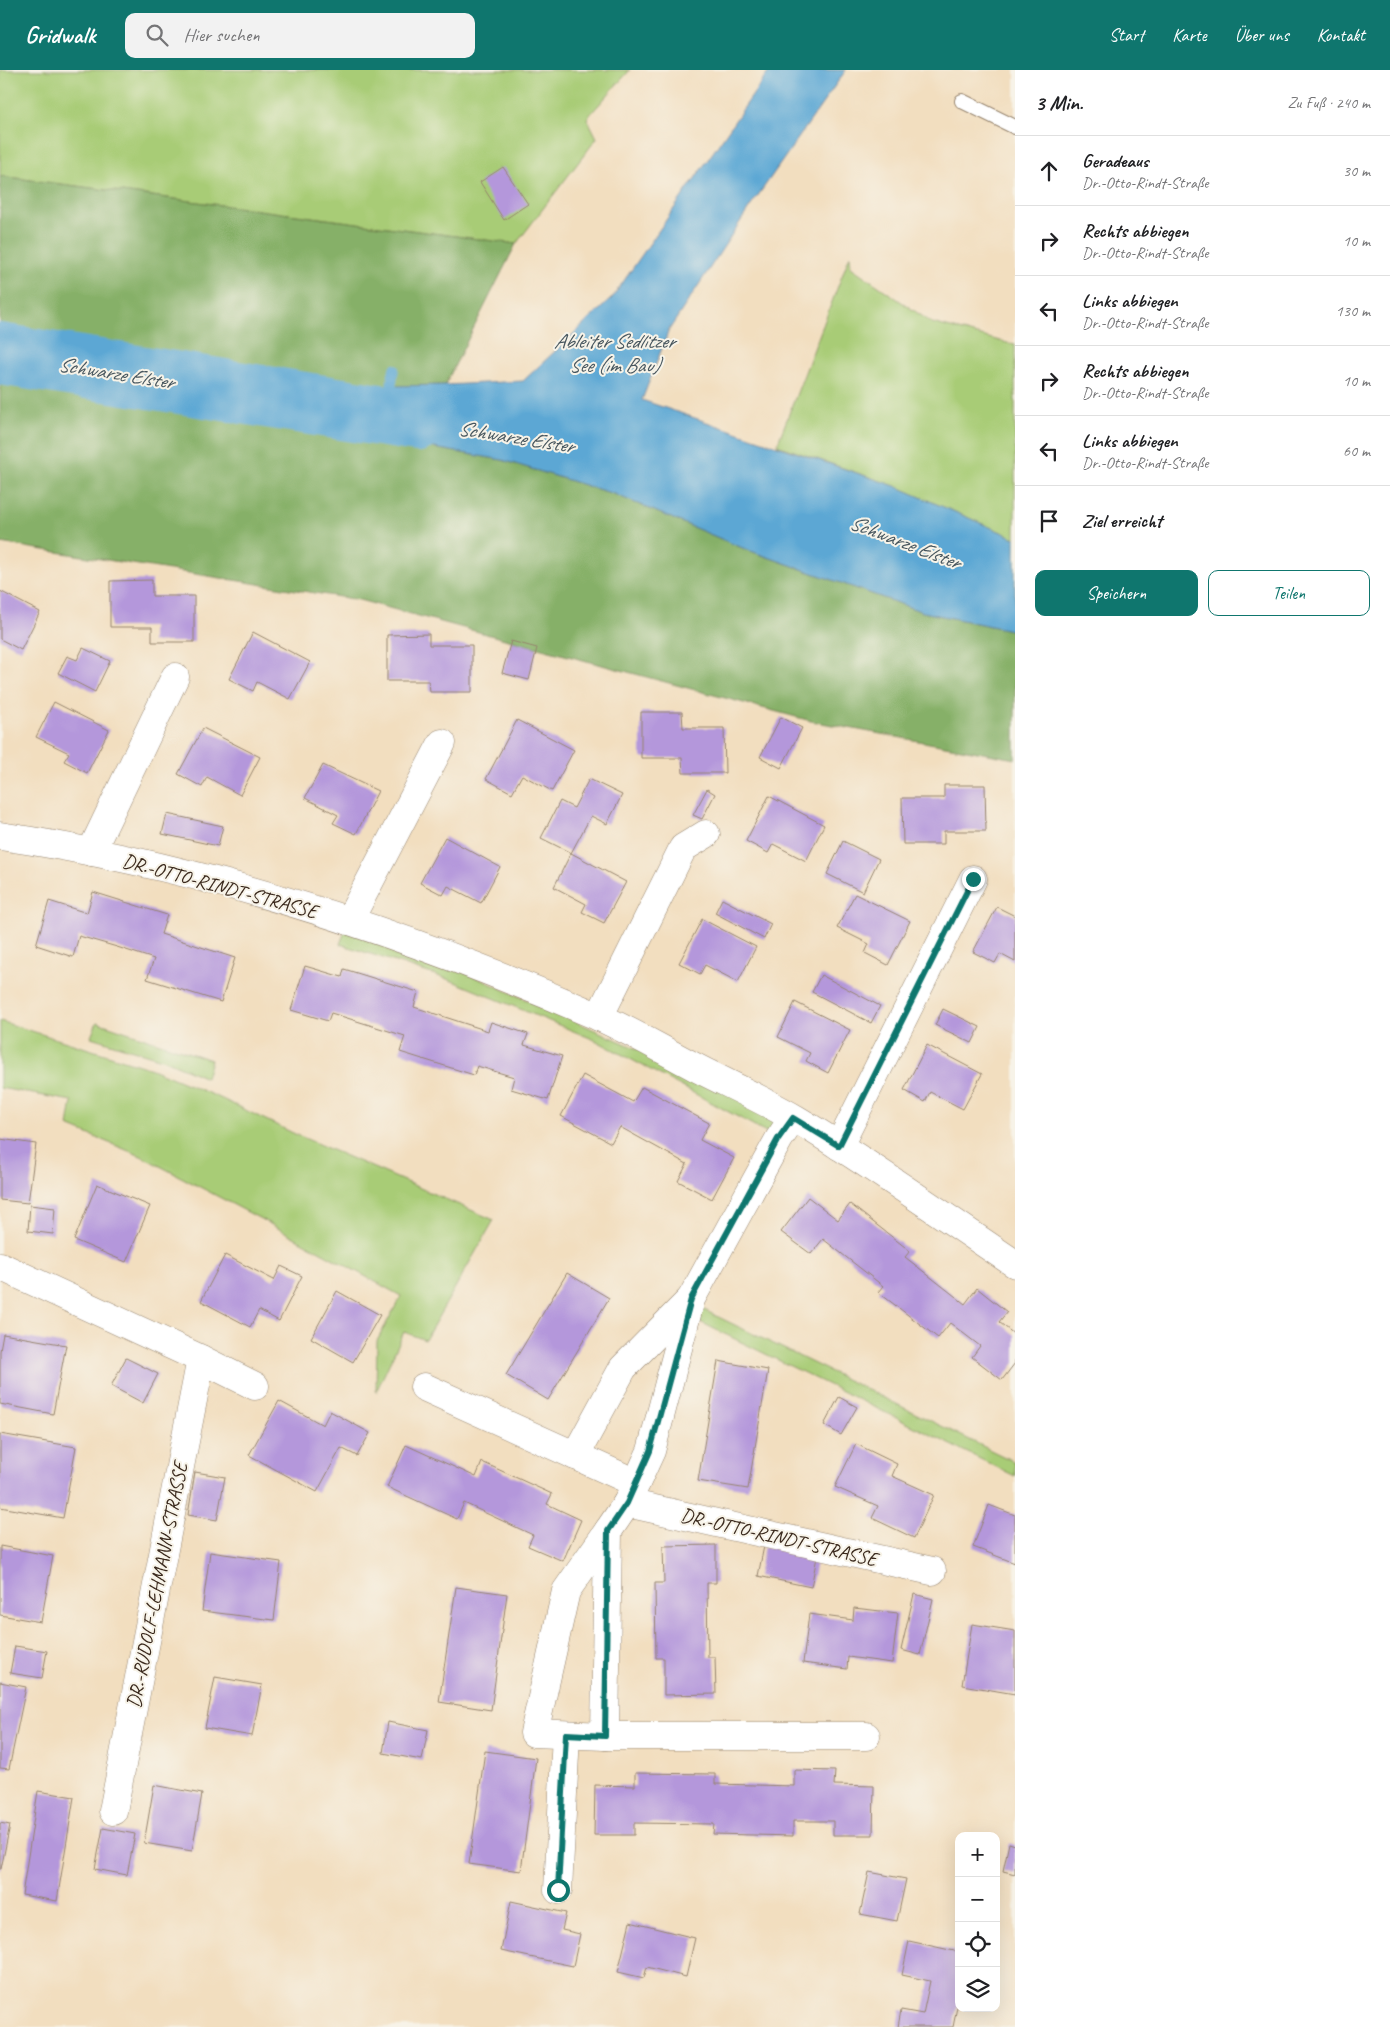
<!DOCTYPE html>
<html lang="de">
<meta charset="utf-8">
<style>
body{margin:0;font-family:Caveat,sans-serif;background:#f2f2f2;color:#202124}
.controls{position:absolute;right:15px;bottom:15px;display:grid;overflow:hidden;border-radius:10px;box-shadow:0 5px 20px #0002}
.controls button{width:45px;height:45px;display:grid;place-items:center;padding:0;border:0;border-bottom:1px solid #e0e0e0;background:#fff;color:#202124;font:25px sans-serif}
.stop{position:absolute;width:15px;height:15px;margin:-11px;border:4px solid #0f766e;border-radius:50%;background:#fff}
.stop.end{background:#0f766e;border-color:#fff;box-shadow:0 1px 5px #0008}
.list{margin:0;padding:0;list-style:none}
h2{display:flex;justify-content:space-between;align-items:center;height:65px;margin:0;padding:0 20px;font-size:21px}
h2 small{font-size:16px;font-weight:400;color:#757577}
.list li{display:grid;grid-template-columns:32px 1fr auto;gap:15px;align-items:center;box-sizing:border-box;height:70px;padding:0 20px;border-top:1px solid #e0e0e0}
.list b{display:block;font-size:19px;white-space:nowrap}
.list p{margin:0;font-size:16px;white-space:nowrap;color:#757577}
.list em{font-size:16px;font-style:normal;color:#757577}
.actions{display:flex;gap:10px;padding:15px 20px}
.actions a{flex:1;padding:11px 0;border:1px solid #0f766e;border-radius:10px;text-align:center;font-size:18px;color:#0f766e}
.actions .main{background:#0f766e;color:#fff}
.icon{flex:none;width:28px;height:28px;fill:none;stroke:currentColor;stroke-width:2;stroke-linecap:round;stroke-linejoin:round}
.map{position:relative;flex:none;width:1015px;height:1957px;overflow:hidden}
header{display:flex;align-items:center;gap:30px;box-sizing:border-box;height:70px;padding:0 25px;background:#0f766e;color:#fff}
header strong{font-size:24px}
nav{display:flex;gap:28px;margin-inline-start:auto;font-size:18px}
.search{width:350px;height:45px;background:#f2f2f2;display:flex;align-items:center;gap:12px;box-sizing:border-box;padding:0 18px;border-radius:10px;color:#757577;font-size:19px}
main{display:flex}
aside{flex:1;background:#fff}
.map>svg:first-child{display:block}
</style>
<header>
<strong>Gridwalk</strong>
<div class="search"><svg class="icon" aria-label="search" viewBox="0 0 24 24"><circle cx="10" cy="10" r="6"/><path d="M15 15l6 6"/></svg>Hier suchen</div>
<nav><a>Start</a><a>Karte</a><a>Über uns</a><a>Kontakt</a></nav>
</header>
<main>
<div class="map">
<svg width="1015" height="1957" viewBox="0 0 1015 1957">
<rect width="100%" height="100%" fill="#f7f3e8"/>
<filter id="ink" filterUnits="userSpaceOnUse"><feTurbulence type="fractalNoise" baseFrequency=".02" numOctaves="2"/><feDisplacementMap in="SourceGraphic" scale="10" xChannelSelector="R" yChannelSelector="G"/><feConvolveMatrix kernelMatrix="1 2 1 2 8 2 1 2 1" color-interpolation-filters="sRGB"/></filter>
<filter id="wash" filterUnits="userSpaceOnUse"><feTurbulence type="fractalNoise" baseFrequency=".0096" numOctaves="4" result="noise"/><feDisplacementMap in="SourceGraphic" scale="20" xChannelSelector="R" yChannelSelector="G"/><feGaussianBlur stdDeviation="1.12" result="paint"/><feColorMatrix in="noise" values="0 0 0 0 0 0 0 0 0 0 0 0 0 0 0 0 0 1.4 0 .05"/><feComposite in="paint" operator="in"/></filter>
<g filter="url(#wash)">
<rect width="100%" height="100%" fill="#f2debf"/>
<!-- green -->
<g fill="#a8cc76" stroke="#727b4a">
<path d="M0 0H630L587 48 597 68 516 174 0 106Z"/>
<path d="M850 185 851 197 932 253 1015 275V468L895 416 777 375Z"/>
<path d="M349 851 793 1048 779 1069 595 970 450 910 340 874Z"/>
<path d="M0 951 152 999 220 1028 295 1064 494 1150 425 1270 404 1262 376 1322 377 1271 401 1226 274 1156 141 1086 68 1056 72 1031 0 1018Z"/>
<path d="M97 952 211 990 206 1008 165 990 91 967Z"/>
<path d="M700 1238 1015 1392V1406L696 1250Z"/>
</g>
<!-- forest -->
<path fill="#86b067" stroke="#606d42" d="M0 106 516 174 445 315 337 317 326 359 502 390 614 424 745 479 923 542 1015 561V689L811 651 359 530 0 473Z"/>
<!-- water -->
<path fill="#5ca7d4" stroke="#4c6879" d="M770 0H846L750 137 669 260 642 330 895 416 1015 468V561L923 542 745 479 614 424 502 390 326 359 336 317 445 315 523 311 612 228Z"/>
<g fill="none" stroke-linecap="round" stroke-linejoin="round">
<!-- stream -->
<path stroke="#5ca7d4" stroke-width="10" d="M389 328 394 299"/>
<!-- river -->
<path stroke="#5ca7d4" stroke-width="62" d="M0 284 417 351"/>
</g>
<g id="blocks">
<!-- building -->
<g fill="#b497db">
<path d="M503 97 528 134 504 150 480 112Z"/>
<path d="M152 510V526H194V572H152V557H110V511Z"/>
<path d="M0 521 40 542 21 580 0 569Z"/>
<path d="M253 562 310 592 290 629 257 612 253 621 229 609Z"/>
<path d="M429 564V575H472V622H430L429 611H387V565Z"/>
<path d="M511 571 537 578 529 610 502 603Z"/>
<path d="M83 578 110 591 95 622 58 603 67 586 77 590Z"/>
<path d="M54 632 109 660 87 703 64 691 69 683 36 667Z"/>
<path d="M641 642H682L683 658H724L725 703H683L682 688H641Z"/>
<path d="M781 647 802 658 781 698 760 687Z"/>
<path d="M517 650 574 680 552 721 522 705 512 723 486 709Z"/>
<path d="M203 658 260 687 240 725 207 707 202 717 178 704Z"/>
<path d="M323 695 378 721 356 764 333 753 338 745 305 728Z"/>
<path d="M589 709 622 725 607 754 591 746 571 783 626 812 604 853 582 842 586 834 554 817 571 783 541 768 560 731 574 738Z"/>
<path d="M944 715H985L986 761H944V774H903L902 728H944Z"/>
<path d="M707 719 715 724 702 749 693 745Z"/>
<path d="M769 726 824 755 806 791 773 774 768 783 746 771Z"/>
<path d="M167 744 223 756 218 776 162 764Z"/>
<path d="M445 767 500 797 481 833 448 816 443 825 420 813Z"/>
<path d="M843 771 879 789 863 822 827 804Z"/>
<path d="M93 822 167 845 161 864 235 888 221 932 147 909 154 889 117 877 79 866 73 887 36 875 49 831 87 843Z"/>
<path d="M855 824 910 851 888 895 865 883 869 874 837 858Z"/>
<path d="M722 829 771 854 764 869 715 843Z"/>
<path d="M997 837 1015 846V892L1000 884 995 893 973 882Z"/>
<path d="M702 849 756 877 738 912 705 895 700 904 679 893Z"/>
<path d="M305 896 342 907 344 899 418 922 414 937 488 961 491 952 528 964 524 975 562 986 548 1030 511 1019 514 1007 477 996 474 1005 400 982 405 966 331 943 328 951 291 940Z"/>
<path d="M821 905 880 936 871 953 812 922Z"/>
<path d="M795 932 850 960 828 1003 806 991 810 983 778 967Z"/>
<path d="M943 939 980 957 972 973 935 955Z"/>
<path d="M927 975 982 1004 963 1039 930 1022 925 1032 904 1020Z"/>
<path d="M583 1005 633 1032 642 1017 709 1053 700 1070 734 1088 712 1129 678 1111 687 1094 620 1057 611 1073 561 1046Z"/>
<path d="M0 1069 36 1074 28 1133 0 1130Z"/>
<path d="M97 1114 150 1136 126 1192 74 1170Z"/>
<path d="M808 1127 838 1150 850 1134 910 1181 905 1187 965 1234 977 1218 1007 1242 999 1252 1015 1265V1293L1002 1310 972 1287 980 1276 950 1253 938 1268 878 1222 883 1216 823 1169 811 1184 781 1162Z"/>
<path d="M30 1135 55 1138 53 1164 28 1161Z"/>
<path d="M225 1185 274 1210 281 1196 302 1206 279 1251 259 1240 250 1257 201 1231Z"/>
<path d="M567 1203 609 1228 548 1330 506 1305Z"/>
<path d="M337 1221 380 1245 353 1292 311 1268Z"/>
<path d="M3 1264 66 1275 53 1344 0 1334V1281Z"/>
<path d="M126 1288 158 1304 143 1333 111 1316Z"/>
<path d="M718 1291 768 1300 748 1419 698 1411Z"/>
<path d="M839 1327 857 1337 841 1365 824 1355Z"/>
<path d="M279 1331 323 1355 330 1341 370 1363 357 1386 341 1378 317 1422 249 1385Z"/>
<path d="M0 1364 76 1377 63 1448 0 1437Z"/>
<path d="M856 1374 897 1394 892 1406 934 1425 914 1468 872 1448 878 1436 835 1417Z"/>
<path d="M406 1375 476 1407 482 1392 552 1424 547 1434 581 1450 563 1491 528 1476 533 1465 464 1433 457 1449 387 1417Z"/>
<path d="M195 1402 225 1407 217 1450 188 1445Z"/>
<path d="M989 1435 1015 1445V1493L973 1477Z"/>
<path d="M716 1475V1513H707L708 1587H715L716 1624 664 1625V1588H656L655 1513H664L663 1476Z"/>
<path d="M0 1476 53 1486 41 1552 0 1545Z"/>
<path d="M764 1476 817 1487 811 1517 758 1506Z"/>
<path d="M210 1482 281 1492 274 1550 202 1541Z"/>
<path d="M456 1517 507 1524 491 1640 439 1632Z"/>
<path d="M914 1524 933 1529 920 1585 901 1580Z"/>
<path d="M854 1538 898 1543 892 1593 848 1587 847 1599 803 1593 809 1544 853 1550Z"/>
<path d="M972 1554 1015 1561V1624L962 1615Z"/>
<path d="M15 1576 47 1581 42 1608 10 1603Z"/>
<path d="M215 1607 262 1615 252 1666 205 1658Z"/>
<path d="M0 1612 26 1617 9 1699 0 1698Z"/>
<path d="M388 1652 428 1660 422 1690 383 1683Z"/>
<path d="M485 1681 536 1688 521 1801 469 1794Z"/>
<path d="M794 1700 835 1701 834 1715 874 1716 873 1765H833V1751H793V1766L713 1764 714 1754 634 1753V1765H594L595 1715 635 1716V1703L715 1704V1714L794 1716Z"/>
<path d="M154 1715 202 1724 192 1781 144 1773Z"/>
<path d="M38 1721 74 1727 57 1831 22 1825Z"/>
<path d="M0 1753 10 1755 1 1799H0Z"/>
<path d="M103 1758 135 1764 127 1805 95 1799Z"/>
<path d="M1009 1773 1015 1775V1804L1003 1801Z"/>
<path d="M869 1802 906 1809 897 1851 860 1844Z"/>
<path d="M511 1831 566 1843 562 1860 580 1864 573 1896 501 1881Z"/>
<path d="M630 1852 695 1868 686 1907 647 1897 644 1908 618 1902Z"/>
<path d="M909 1871 959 1882V1927L953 1957H898L901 1940 923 1944 930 1911 902 1905Z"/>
</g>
</g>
</g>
<g filter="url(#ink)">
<use href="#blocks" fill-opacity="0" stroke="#96846e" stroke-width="1"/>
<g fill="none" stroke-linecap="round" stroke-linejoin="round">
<!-- lane casing -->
<g stroke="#96846e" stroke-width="16">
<path id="lane" d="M962 31 1015 57"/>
</g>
<!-- street casing -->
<g stroke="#96846e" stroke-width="29">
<g id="street">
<path d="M0 766C205 796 408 864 597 946 631 961 664 981 697 998 730 1015 764 1030 796 1049 871 1094 942 1145 1015 1194"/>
<path d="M91 782 175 607"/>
<path d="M349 851 442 673"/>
<path d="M599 947 683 778 706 764"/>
<path d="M839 1076 973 809"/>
<path d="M0 1196 201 1289 113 1741"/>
<path d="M201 1289 255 1316"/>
<path d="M424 1317 636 1413"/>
<path d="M575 1386 623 1298 690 1230"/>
<path d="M627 1433 932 1501"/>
<path d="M608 1461 566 1521 534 1663 605 1666H866"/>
<path d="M605 1666 608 1461 627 1433 651 1381 691 1229 779 1069 793 1048"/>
<path d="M558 1820 566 1665"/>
</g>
</g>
<!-- lane -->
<use href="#lane" stroke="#fff" stroke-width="14"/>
<!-- street -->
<use href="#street" stroke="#fff" stroke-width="28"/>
</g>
</g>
<g fill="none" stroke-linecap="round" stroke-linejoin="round" filter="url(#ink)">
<!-- route -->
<path stroke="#0f766e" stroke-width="6" d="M558 1820 566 1664 605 1666 608 1461 627 1433 650 1381 691 1229 778 1069 793 1048 839 1076 973 809"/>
</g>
<g text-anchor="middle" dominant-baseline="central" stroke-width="4" stroke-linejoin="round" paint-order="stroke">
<!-- street labels -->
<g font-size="20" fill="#3b2a1e" stroke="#f7f3e8">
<text transform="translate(220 816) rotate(15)">DR.-OTTO-RINDT-STRASSE</text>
<text transform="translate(779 1467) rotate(13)">DR.-OTTO-RINDT-STRASSE</text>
<text transform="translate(157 1515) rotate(-79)">DR.-RUDOLF-LEHMANN-STRASSE</text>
</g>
<!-- water labels -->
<g font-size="21" font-style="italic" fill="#47565e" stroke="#f7f3e8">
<text x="614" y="271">Ableiter Sedlitzer<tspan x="614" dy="24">See (im Bau)</tspan></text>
<text transform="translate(116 303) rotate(9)">Schwarze Elster</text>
<text transform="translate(516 367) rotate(9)">Schwarze Elster</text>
<text transform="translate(905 472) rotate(21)">Schwarze Elster</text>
</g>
</g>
</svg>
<div class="controls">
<button>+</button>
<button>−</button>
<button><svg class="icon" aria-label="locate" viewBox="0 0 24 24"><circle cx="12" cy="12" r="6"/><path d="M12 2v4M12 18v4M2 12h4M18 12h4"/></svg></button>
<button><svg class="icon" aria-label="layers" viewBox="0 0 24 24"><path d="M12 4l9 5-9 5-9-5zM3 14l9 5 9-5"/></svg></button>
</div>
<div class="stop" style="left:558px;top:1820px"></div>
<div class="stop end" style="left:973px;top:809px"></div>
</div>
<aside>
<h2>3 Min.<small>Zu Fuß · 240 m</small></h2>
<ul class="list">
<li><svg class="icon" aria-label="ahead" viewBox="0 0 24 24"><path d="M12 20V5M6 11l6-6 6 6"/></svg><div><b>Geradeaus</b><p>Dr.-Otto-Rindt-Straße</p></div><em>30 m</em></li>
<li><svg class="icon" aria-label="right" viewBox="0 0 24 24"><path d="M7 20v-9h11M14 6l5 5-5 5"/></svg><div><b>Rechts abbiegen</b><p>Dr.-Otto-Rindt-Straße</p></div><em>10 m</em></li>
<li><svg class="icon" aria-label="left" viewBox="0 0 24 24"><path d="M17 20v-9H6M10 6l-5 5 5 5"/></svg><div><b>Links abbiegen</b><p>Dr.-Otto-Rindt-Straße</p></div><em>130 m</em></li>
<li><svg class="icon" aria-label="right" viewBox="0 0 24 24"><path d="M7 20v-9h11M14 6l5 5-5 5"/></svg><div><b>Rechts abbiegen</b><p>Dr.-Otto-Rindt-Straße</p></div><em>10 m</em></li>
<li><svg class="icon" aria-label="left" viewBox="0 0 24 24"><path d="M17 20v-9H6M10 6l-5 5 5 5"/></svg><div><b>Links abbiegen</b><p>Dr.-Otto-Rindt-Straße</p></div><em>60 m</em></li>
<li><svg class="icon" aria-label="arrive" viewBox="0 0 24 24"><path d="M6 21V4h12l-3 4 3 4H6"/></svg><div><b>Ziel erreicht</b></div></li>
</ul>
<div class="actions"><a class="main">Speichern</a><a>Teilen</a></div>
</aside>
</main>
